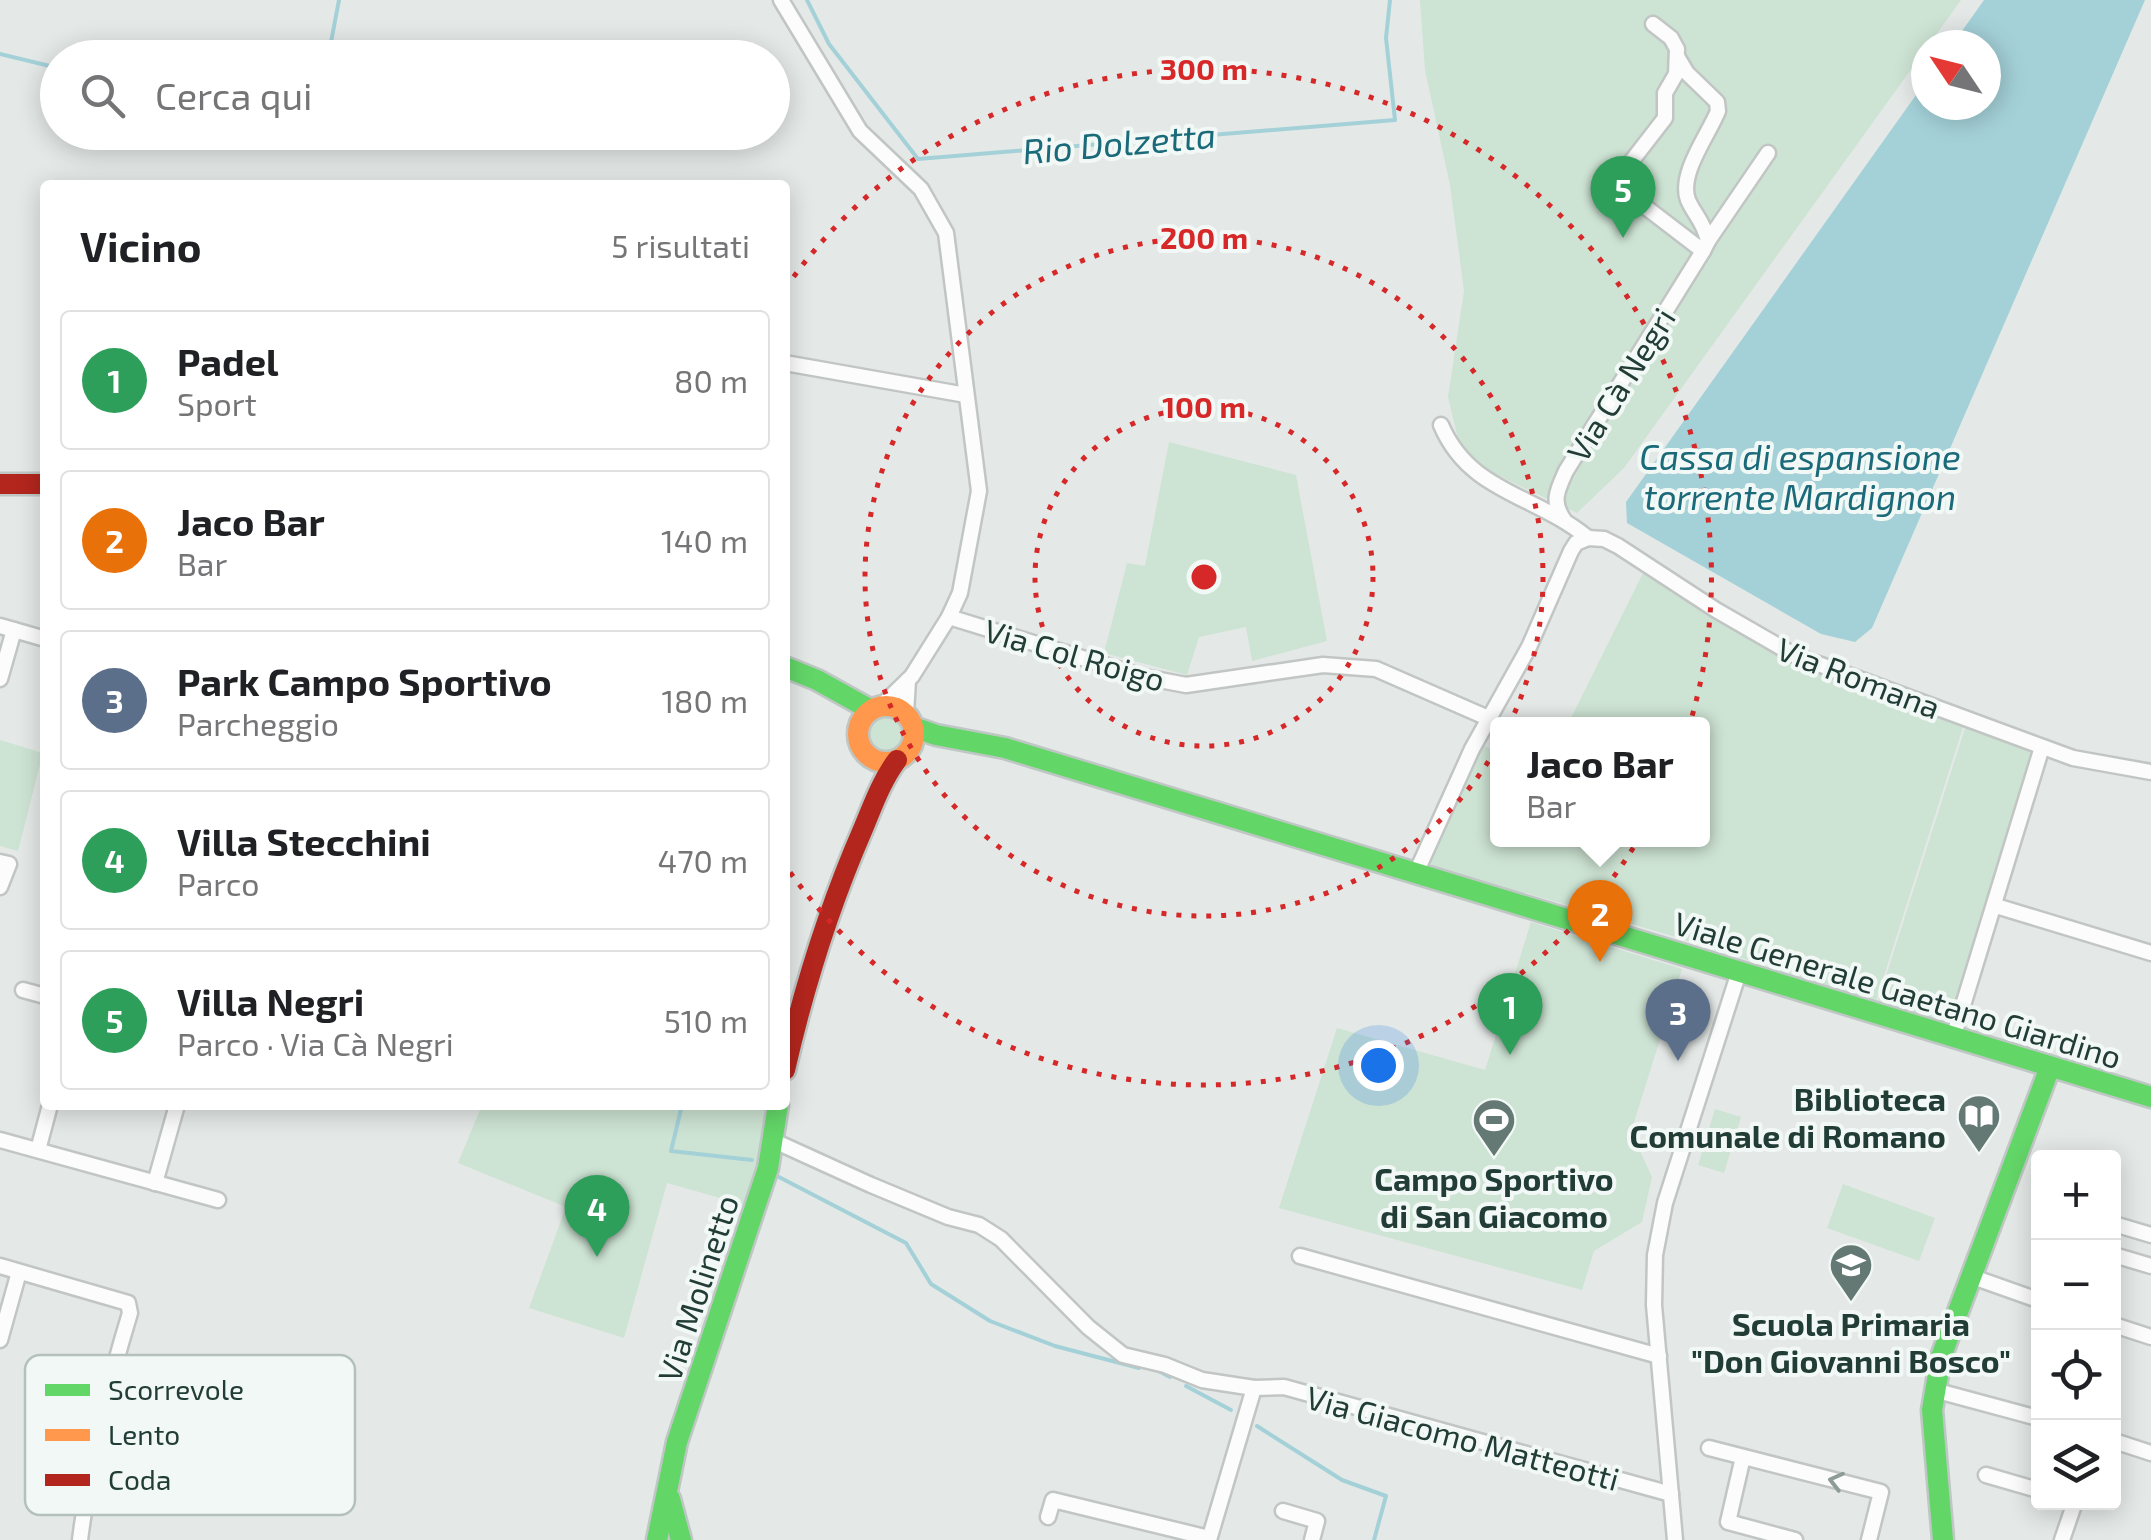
<!DOCTYPE html>
<html lang="it">
<meta charset="utf-8">
<style>
body{margin:0;font-family:"Exo 2",sans-serif;background:#f6f6f6;color:#202124}
.controls{position:absolute;right:30px;bottom:30px;display:grid;overflow:hidden;border-radius:10px;box-shadow:0 5px 25px #0003}
.controls button{width:90px;height:90px;display:grid;place-items:center;padding:0;border:0;border-bottom:2px solid #e0e0e0;background:#fff;color:#202124;font:50px sans-serif}
.compass{position:absolute;left:1911px;top:30px;width:90px;height:90px;border-radius:50%;background:#fff;box-shadow:0 5px 25px #0003;rotate:305deg}
.you{position:absolute;left:1378px;top:1065px;width:35px;height:35px;margin:-25px;border:8px solid #fff;border-radius:50%;background:#1a73e8;box-shadow:0 0 0 15px #1a73e833}
.badge{display:grid;place-items:center;width:65px;height:65px;border-radius:50%;background:#db2777;color:#fff;font-size:32px;font-weight:700}
.pin{position:absolute;translate:-50% -82px;filter:drop-shadow(0 2px 5px #0008)}
.pin::after{content:'';position:absolute;top:52px;width:35px;height:30px;background:inherit;clip-path:polygon(0 0,100% 0,50% 100%)}
.popup{position:absolute;left:1490px;top:717px;width:220px;height:130px;box-sizing:border-box;display:grid;place-content:center;border-radius:10px;background:#fff;filter:drop-shadow(0 2px 8px #0005);font-size:32px;white-space:nowrap;color:#757577}
.popup b{font-size:38px;color:#202124}
.popup::after{content:'';position:absolute;left:50%;top:100%;margin-left:-20px;border:20px solid transparent;border-top-color:#fff}
.list{margin:0;padding:0;list-style:none}
h2{display:flex;justify-content:space-between;align-items:center;height:130px;margin:0;padding:0 40px;font-size:42px}
h2 small{font-size:32px;font-weight:400;color:#757577}
.list li{display:grid;grid-template-columns:65px 1fr auto;gap:30px;align-items:center;box-sizing:border-box;height:140px;margin:0 20px 20px;padding:0 20px;border:2px solid #e0e0e0;border-radius:10px}
.list b{display:block;font-size:38px;white-space:nowrap}
.list p{margin:0;font-size:32px;white-space:nowrap;color:#757577}
.list em{font-size:32px;font-style:normal;color:#757577}
.icon{flex:none;width:55px;height:55px;fill:none;stroke:currentColor;stroke-width:2;stroke-linecap:round;stroke-linejoin:round}
.map{position:relative;flex:none;width:2151px;height:1540px;overflow:hidden}
.search{position:absolute;background:#fff;box-shadow:0 5px 25px #0003;left:40px;top:40px;width:750px;height:110px;display:flex;align-items:center;gap:25px;box-sizing:border-box;padding:0 35px;border-radius:55px;color:#757577;font-size:38px}
.panel{position:absolute;background:#fff;box-shadow:0 5px 25px #0003;left:40px;top:180px;width:750px;height:930px;border-radius:10px}
.map>svg:first-child{display:block}
</style>
<div class="map">
<svg width="2151" height="1540" viewBox="0 0 2151 1540">
<rect width="100%" height="100%" fill="#e4e9e7"/>
<!-- green -->
<g fill="#cde3d3">
<path d="M1420 0H1961L1624 468 1577 513 1489 471 1459 443 1448 397 1464 291 1450 185 1425 70Z"/>
<path d="M1169 442 1296 475 1327 641 1252 661 1246 627 1199 637 1187 675 1104 653 1127 563 1145 566Z"/>
<path d="M1644 571 1761 647 1964 724 1876 1001 1676 937 1433 866 1429 860 1479 747 1483 745 1497 752 1498 840H1702V724H1568Z"/>
<circle cx="885" cy="734" r="17"/>
<path d="M1966 725 2031 749 2033 758 1954 1014 1951 1013 1946 1022 1878 1001Z"/>
<path d="M0 740 43 753 18 851 0 846Z"/>
<path d="M1531 922 1682 969 1631 1132 1652 1177 1642 1222 1594 1251 1582 1290 1279 1208 1337 1028 1485 1070Z"/>
<path d="M482 1105H766L757 1165 745 1205 667 1183 624 1338 529 1308 566 1207 458 1163Z"/>
<path d="M1715 1109 1741 1117 1724 1173 1698 1165Z"/>
<path d="M1843 1184 1935 1218 1919 1261 1827 1228Z"/>
</g>
<!-- water -->
<path fill="#a4d1d8" d="M1984 0H2145L1872 628 1855 642 1821 634 1627 523 1626 502 1926 81V105H1986V45H1952Z"/>
<g fill="none" stroke-linecap="round" stroke-linejoin="round">
<!-- stream -->
<g stroke="#a4d1d8" stroke-width="4">
<path d="M807 0 829 44 918 159 1395 120 1386 38 1390 0"/>
<path d="M0 54 58 68"/>
<path d="M328 58 339 0"/>
<path d="M682 1105 671 1151 752 1160"/>
<path d="M777 1176 906 1243 931 1284 990 1321 1055 1346 1139 1368"/>
<path d="M1153 1368 1170 1377"/>
<path d="M1186 1386 1231 1410"/>
<path d="M1257 1426 1342 1480 1386 1496 1374 1540"/>
</g>
<!-- street casing -->
<g stroke="#c1c6c4" stroke-width="19">
<g id="street">
<path d="M781 0 860 131 921 189 946 233 979 491 960 593 949 617 912 676 881 706"/>
<path d="M1678 58 1687 73 1717 102 1718 111C1709 134 1678 174 1688 200 1695 216 1703 220 1708 241L1703 251"/>
<path d="M1708 241 1768 153"/>
<path d="M785 363 966 395"/>
<path d="M1441 425C1470 493 1535 494 1588 538"/>
<path d="M1564 520C1551 501 1557 491 1566 471L1703 251 1639 202 1622 182 1627 167 1665 118V93L1676 74 1677 49 1671 38 1653 24"/>
<path d="M1588 538 1604 539 1618 546 1716 610 1794 655 2073 758 2151 772"/>
<path d="M949 617 1144 677 1186 685 1323 665 1376 669 1488 718"/>
<path d="M0 626 42 638"/>
<path d="M0 679 14 630"/>
<path d="M906 714 908 680"/>
<path d="M0 862 9 864 0 887"/>
<path d="M1416 873 1472 749 1529 647 1571 551 1576 543 1588 538"/>
<path d="M1996 906 2151 953"/>
<path d="M23 990 45 996"/>
<path d="M1953 1038 2042 747"/>
<path d="M0 1140 218 1200"/>
<path d="M772 1140 871 1185 948 1217 979 1225 1001 1239 1088 1327 1123 1355 1165 1365 1202 1380 1254 1388 1284 1387 1671 1494"/>
<path d="M38 1150 50 1105"/>
<path d="M155 1183 177 1105"/>
<path d="M2114 1224 2151 1235"/>
<path d="M2114 1255 2151 1266"/>
<path d="M1300 1256 1659 1356"/>
<path d="M0 1266 128 1303 130 1313C107 1388 90 1462 80 1540"/>
<path d="M1970 1276 2038 1300"/>
<path d="M2114 1325 2151 1337"/>
<path d="M0 1340 19 1272"/>
<path d="M1934 1390 2038 1418"/>
<path d="M2114 1441 2151 1453"/>
<path d="M1709 1448 1881 1492 1869 1540"/>
<path d="M1743 1457 1728 1522 1795 1540"/>
<path d="M1986 1475 2038 1490"/>
<path d="M1283 1511 1317 1521 1312 1540"/>
<path d="M1048 1517 1053 1500 1209 1538"/>
<path d="M1209 1540 1254 1388"/>
<path d="M1675 1540 1654 1305 1655 1255 1665 1203 1739 972"/>
<path d="M2062 1540 2075 1502"/>
</g>
</g>
<!-- fast casing -->
<g stroke="#bfc7c4" stroke-width="25">
<g id="fast">
<path d="M785 667 817 680 871 710"/>
<path d="M913 727 936 735 1005 748 2151 1097"/>
<path d="M670 1499 681 1540"/>
<path d="M657 1540 677 1442 768 1168 778 1105"/>
<path d="M1943 1540 1932 1410 1941 1357 2050 1067"/>
</g>
</g>
<!-- slow casing -->
<g stroke="#bfc7c4" stroke-width="25">
<circle id="slow" cx="886" cy="734" r="28"/>
</g>
<!-- jam casing -->
<g stroke="#bfc7c4" stroke-width="25">
<g id="jam">
<path d="M0 484H45"/>
<path d="M785 1070C804 987 829 907 863 829 873 805 882 780 897 760"/>
</g>
</g>
<!-- street -->
<use href="#street" stroke="#fbfcfb" stroke-width="14"/>
<!-- fast -->
<use href="#fast" stroke="#63d668" stroke-width="20"/>
<!-- slow -->
<use href="#slow" stroke="#ff974d" stroke-width="20"/>
<!-- jam -->
<use href="#jam" stroke="#b3261e" stroke-width="20"/>
</g>
<!-- one-way arrows -->
<defs><path id="oneway-chevron" d="M-2-3.5L2.5 0L-2 3.5" fill="none" stroke-width="1.6" stroke-linecap="round" stroke-linejoin="round" transform="scale(2.5)"/></defs>
<use stroke="#8e9c98" href="#oneway-chevron" transform="translate(1836 1481) rotate(-166)"/>
<!-- distance rings -->
<g fill="none" stroke="#d62828" stroke-width="5" stroke-dasharray="5 10">
<circle cx="1204" cy="577" r="169"/>
<circle cx="1204" cy="577" r="339"/>
<path d="M785 289A508 508 0 1 1 785 865"/>
</g>
<!-- icons -->
<defs>
<g id="library-pin" transform="scale(2.25)"><path d="M0 17L-7.5 6A9.5 9.5 0 1 1 7.5 6Z" fill="#657974" stroke="#f2f8f5"/><path d="M-6-4Q-3-5.5-.7-3.5V5Q-3 3-6 4ZM6-4Q3-5.5 .7-3.5V5Q3 3 6 4Z" fill="#fff"/></g>
<g id="stadium-pin" transform="scale(2.25)"><path d="M0 17L-7.5 6A9.5 9.5 0 1 1 7.5 6Z" fill="#657974" stroke="#f2f8f5"/><path d="M0-5a6.5 5 0 1 0 0 10a6.5 5 0 1 0 0-10ZM-3.5-1.8h7v3.6h-7Z" fill="#fff"/></g>
<g id="school-pin" transform="scale(2.25)"><path d="M0 17L-7.5 6A9.5 9.5 0 1 1 7.5 6Z" fill="#657974" stroke="#f2f8f5"/><path d="M0-5L7-2L0 1L-7-2ZM-4 1L0 2.5L4 1V4Q0 6-4 4Z" fill="#fff"/></g>
</defs>
<g fill-rule="evenodd">
<use href="#library-pin" x="1979" y="1116"/>
<use href="#stadium-pin" x="1494" y="1120"/>
<use href="#school-pin" x="1851" y="1265"/>
</g>
<g text-anchor="middle" dominant-baseline="central" stroke-width="8" stroke-linejoin="round" paint-order="stroke">
<!-- street labels -->
<g font-size="32" fill="#213d36" stroke="#f2f8f5">
<text transform="translate(1620 384) rotate(-58)">Via Cà Negri</text>
<text transform="translate(1075 654) rotate(16)">Via Col Roigo</text>
<text transform="translate(1859 677) rotate(21)">Via Romana</text>
<text transform="translate(1898 989) rotate(17)">Viale Generale Gaetano Giardino</text>
<text transform="translate(697 1288) rotate(-72)">Via Molinetto</text>
<text transform="translate(1463 1437) rotate(15)">Via Giacomo Matteotti</text>
</g>
<!-- poi labels -->
<g font-size="32" font-weight="bold" fill="#213d36" stroke="#f2f8f5">
<text x="1946" y="1098" text-anchor="end">Biblioteca<tspan x="1946" dy="37">Comunale di Romano</tspan></text>
<text x="1494" y="1178">Campo Sportivo<tspan x="1494" dy="37">di San Giacomo</tspan></text>
<text x="1851" y="1323">Scuola Primaria<tspan x="1851" dy="37">"Don Giovanni Bosco"</tspan></text>
</g>
<!-- water labels -->
<g font-size="35" font-style="italic" fill="#1a6a7a" stroke="#f2f8f5">
<text transform="translate(1119 142) rotate(-5)">Rio Dolzetta</text>
<text x="1800" y="456">Cassa di espansione<tspan x="1800" dy="40">torrente Mardignon</tspan></text>
</g>
</g>
<!-- legend -->
<rect x="25" y="1355" width="330" height="160" rx="15" fill="#f2f8f5" stroke="#b3c0bc" stroke-width="2.5"/>
<rect x="45" y="1384" width="45" height="12" fill="#63d668"/>
<rect x="45" y="1429" width="45" height="12" fill="#ff974d"/>
<rect x="45" y="1474" width="45" height="12" fill="#b3261e"/>
<g font-size="28" fill="#213d36">
<text x="108" y="1400">Scorrevole</text>
<text x="108" y="1445">Lento</text>
<text x="108" y="1490">Coda</text>
</g>
<circle cx="1204" cy="577" r="15" fill="#d62828" stroke="#f2f8f5" stroke-width="5"/>
<g font-size="30" text-anchor="middle" font-weight="bold" fill="#d62828" stroke="#f2f8f5" stroke-width="8" stroke-linejoin="round" paint-order="stroke">
<text x="1204" y="80">300 m</text>
<text x="1204" y="249">200 m</text>
<text x="1204" y="418">100 m</text>
</g>
</svg>
<div class="controls">
<button>+</button>
<button>−</button>
<button><svg class="icon" aria-label="locate" viewBox="0 0 24 24"><circle cx="12" cy="12" r="6"/><path d="M12 2v4M12 18v4M2 12h4M18 12h4"/></svg></button>
<button><svg class="icon" aria-label="layers" viewBox="0 0 24 24"><path d="M12 4l9 5-9 5-9-5zM3 14l9 5 9-5"/></svg></button>
</div>
<svg class="compass" viewBox="-18 -18 36 36"><path d="M0-13l5 13h-10z" fill="#e53935"/><path d="M0 13l5-13h-10z" fill="#757577"/></svg>
<div class="you"></div>
<div class="pin badge" style="left:1510px;top:1055px;background:#2e9e5b">1</div>
<div class="pin badge" style="left:1600px;top:962px;background:#e8710a">2</div>
<div class="popup"><b>Jaco Bar</b>Bar</div>
<div class="pin badge" style="left:1678px;top:1061px;background:#5c6f8a">3</div>
<div class="pin badge" style="left:597px;top:1257px;background:#2e9e5b">4</div>
<div class="pin badge" style="left:1623px;top:238px;background:#2e9e5b">5</div>
<div class="search"><svg class="icon" aria-label="search" viewBox="0 0 24 24"><circle cx="10" cy="10" r="6"/><path d="M15 15l6 6"/></svg>Cerca qui</div>
<section class="panel">
<h2>Vicino<small>5 risultati</small></h2>
<ul class="list">
<li><span class="badge" style="background:#2e9e5b">1</span><div><b>Padel</b><p>Sport</p></div><em>80 m</em></li>
<li><span class="badge" style="background:#e8710a">2</span><div><b>Jaco Bar</b><p>Bar</p></div><em>140 m</em></li>
<li><span class="badge" style="background:#5c6f8a">3</span><div><b>Park Campo Sportivo</b><p>Parcheggio</p></div><em>180 m</em></li>
<li><span class="badge" style="background:#2e9e5b">4</span><div><b>Villa Stecchini</b><p>Parco</p></div><em>470 m</em></li>
<li><span class="badge" style="background:#2e9e5b">5</span><div><b>Villa Negri</b><p>Parco · Via Cà Negri</p></div><em>510 m</em></li>
</ul>
</section>
</div>
